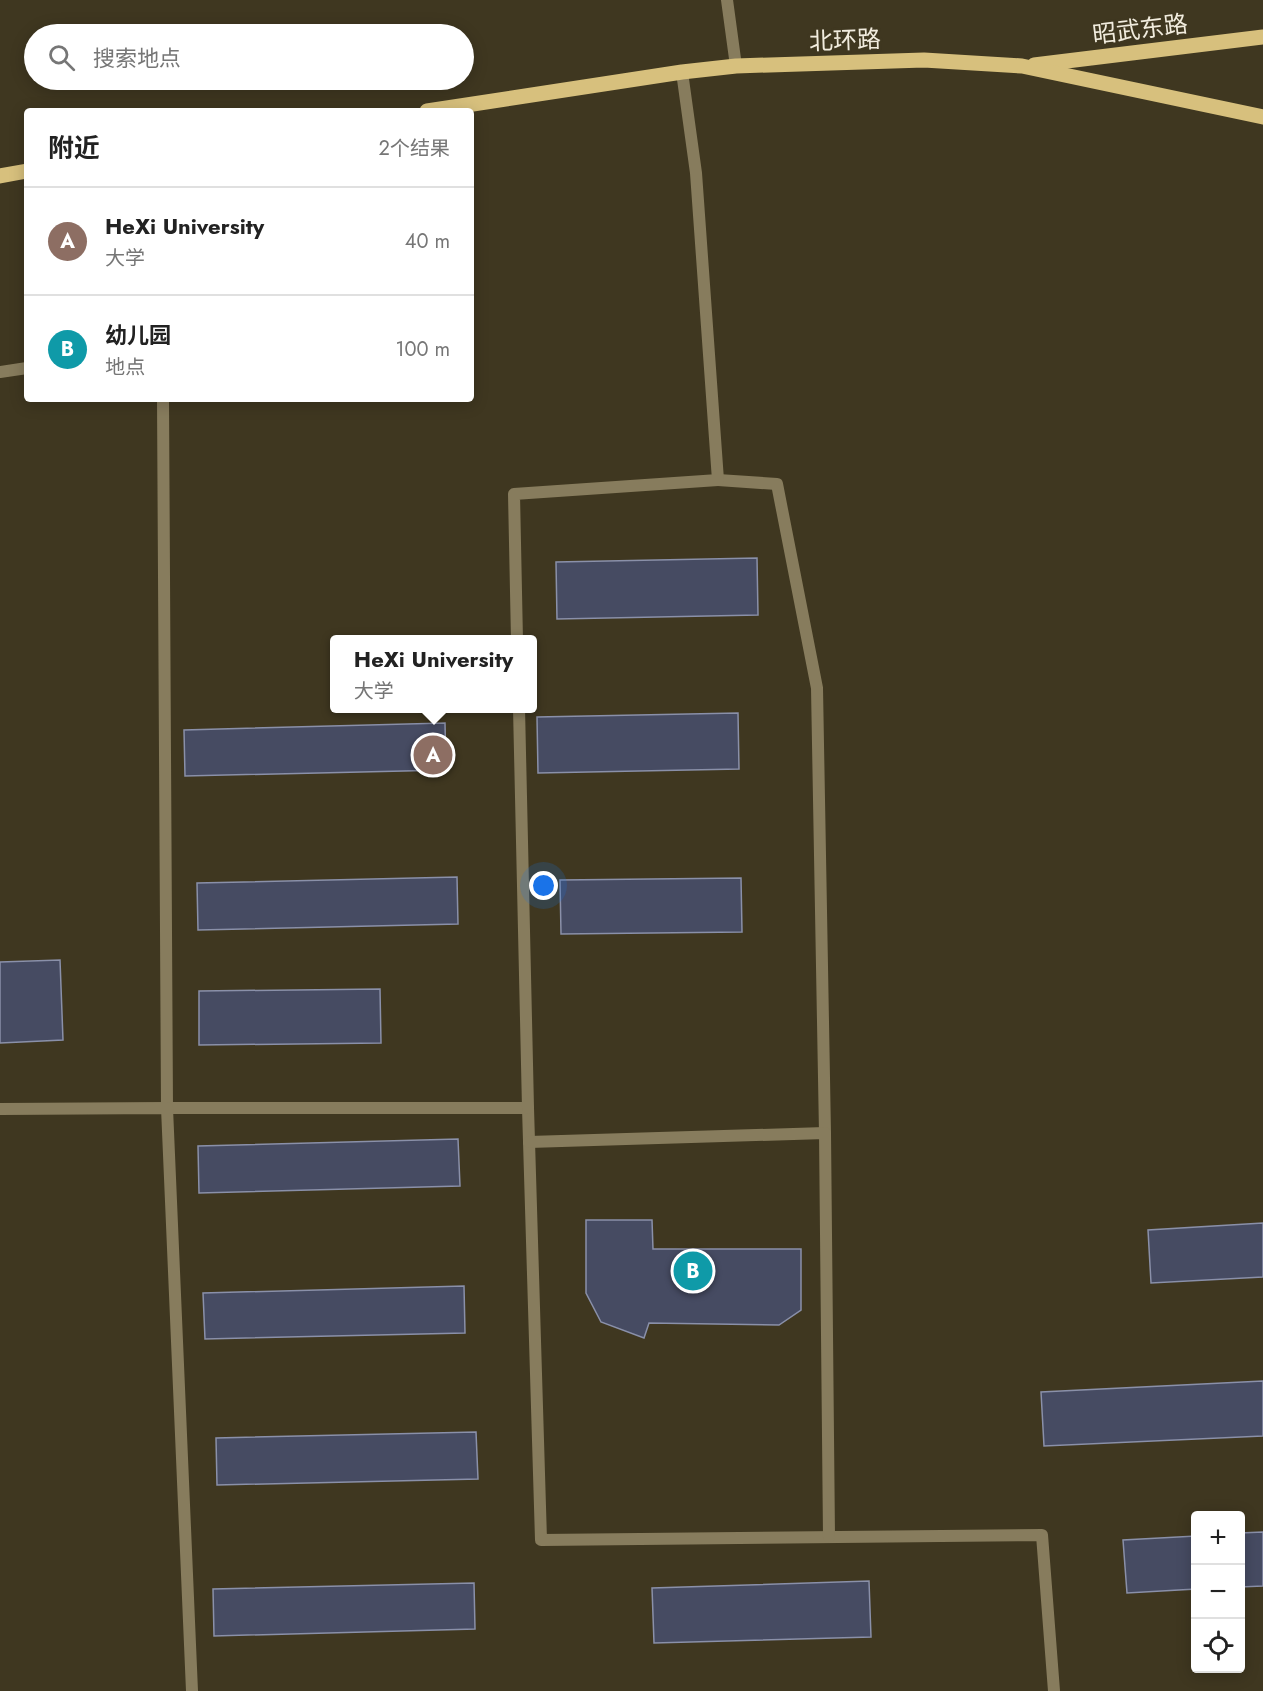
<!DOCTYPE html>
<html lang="zh">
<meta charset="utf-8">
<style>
body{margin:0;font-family:Jost,"Noto Sans SC",sans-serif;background:#f2f2f2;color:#222}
.controls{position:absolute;right:18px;bottom:18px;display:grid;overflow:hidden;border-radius:6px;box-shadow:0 3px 15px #0003}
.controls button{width:54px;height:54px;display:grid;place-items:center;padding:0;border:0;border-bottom:2px solid #e0e0e0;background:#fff;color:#222;font:30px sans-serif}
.you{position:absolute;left:544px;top:886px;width:21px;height:21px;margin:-15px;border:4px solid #fff;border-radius:50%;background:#1a73e8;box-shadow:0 0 0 9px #1a73e833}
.badge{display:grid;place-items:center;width:39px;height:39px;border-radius:50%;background:#5c6384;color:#fff;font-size:20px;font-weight:700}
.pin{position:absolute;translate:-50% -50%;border:3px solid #fff;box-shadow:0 2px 6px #0006}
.popup{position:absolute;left:330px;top:635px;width:207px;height:78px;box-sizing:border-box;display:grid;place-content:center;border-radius:6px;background:#fff;filter:drop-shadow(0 2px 4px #0005);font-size:20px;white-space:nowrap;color:#767676}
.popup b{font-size:22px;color:#222}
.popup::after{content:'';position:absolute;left:50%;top:100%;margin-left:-12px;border:12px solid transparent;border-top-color:#fff}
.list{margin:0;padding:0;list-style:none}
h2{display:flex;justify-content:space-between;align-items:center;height:78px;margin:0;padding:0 24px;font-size:26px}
h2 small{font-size:20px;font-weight:400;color:#767676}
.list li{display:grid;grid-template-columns:39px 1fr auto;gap:18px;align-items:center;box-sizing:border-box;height:108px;padding:0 24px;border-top:2px solid #e0e0e0}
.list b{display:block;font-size:22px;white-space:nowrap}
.list p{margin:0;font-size:20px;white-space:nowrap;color:#767676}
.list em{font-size:20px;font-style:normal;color:#767676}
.icon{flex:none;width:33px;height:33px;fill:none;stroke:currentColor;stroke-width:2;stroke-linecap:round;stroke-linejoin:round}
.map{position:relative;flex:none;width:1263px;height:1691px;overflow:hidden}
.search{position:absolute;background:#fff;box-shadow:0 3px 15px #0003;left:24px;top:24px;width:450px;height:66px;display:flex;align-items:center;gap:15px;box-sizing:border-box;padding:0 21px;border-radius:33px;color:#767676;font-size:22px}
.panel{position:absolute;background:#fff;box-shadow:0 3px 15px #0003;left:24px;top:108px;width:450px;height:294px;border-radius:6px}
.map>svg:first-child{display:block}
</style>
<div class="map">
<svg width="1263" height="1691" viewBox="0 0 1263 1691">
<rect width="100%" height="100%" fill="#3f3720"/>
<!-- building -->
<g fill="#464b62" stroke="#8a90a9" stroke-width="1.5">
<path d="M757 558 758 615 557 619 556 562Z"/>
<path d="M738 713 739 769 538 773 537 717Z"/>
<path d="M445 723 446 770 185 776 184 730Z"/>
<path d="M457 877 458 924 198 930 197 883Z"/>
<path d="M741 878 742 932 561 934 560 880Z"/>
<path d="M60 960 63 1040 0 1043V962Z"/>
<path d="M380 989 381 1043 199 1045V991Z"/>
<path d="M458 1139 460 1186 199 1193 198 1146Z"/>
<path d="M586 1220H652L653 1249H801V1310L779 1325 649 1323 644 1338 601 1322 586 1293Z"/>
<path d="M1263 1223V1277L1151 1283 1148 1230Z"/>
<path d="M464 1286 465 1333 205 1339 203 1293Z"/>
<path d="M1263 1381V1436L1044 1446 1041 1392Z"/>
<path d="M476 1432 478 1479 217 1485 216 1438Z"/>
<path d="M1263 1532V1586L1240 1587V1533Z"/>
<path d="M1196 1536V1589L1127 1593 1123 1540Z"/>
<path d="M869 1581 871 1637 654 1643 652 1588Z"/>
<path d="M474 1583 475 1629 214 1636 213 1589Z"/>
</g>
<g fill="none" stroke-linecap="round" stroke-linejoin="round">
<!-- street -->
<g stroke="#877c5d" stroke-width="12">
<path d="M727 0 736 66"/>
<path d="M0 372 27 368"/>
<path d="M163 399 167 1108H528L541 1540 1042 1535 1054 1691"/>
<path d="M718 480 777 484 817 688 825 1133"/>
<path d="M517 640 514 494 718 480 696 173 682 72"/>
<path d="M519 708 528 1108"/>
<path d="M0 1109 167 1108 192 1691"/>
<path d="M529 1142 825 1133 829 1537"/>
</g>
<!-- primary -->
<g stroke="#d7c07d" stroke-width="15">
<path d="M1034 65 1263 37"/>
<path d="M427 111 682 72 736 66 924 60 1022 66 1263 117"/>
<path d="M0 176 27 171"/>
</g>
</g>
<g text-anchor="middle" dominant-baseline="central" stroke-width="5" stroke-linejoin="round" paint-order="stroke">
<!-- street labels -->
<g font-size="24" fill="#f1ecde" stroke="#3f3720">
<text transform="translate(1140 29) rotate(-7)">昭武东路</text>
<text transform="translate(845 40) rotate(-2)">北环路</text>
</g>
</g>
</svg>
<div class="controls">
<button>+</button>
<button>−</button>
<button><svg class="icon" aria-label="locate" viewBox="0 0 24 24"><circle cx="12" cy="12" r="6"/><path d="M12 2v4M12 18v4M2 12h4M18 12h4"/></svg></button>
</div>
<div class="you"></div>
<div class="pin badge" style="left:433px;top:755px;background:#8d6e63">A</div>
<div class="popup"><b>HeXi University</b>大学</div>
<div class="pin badge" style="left:693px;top:1271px;background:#0f9aa8">B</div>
<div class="search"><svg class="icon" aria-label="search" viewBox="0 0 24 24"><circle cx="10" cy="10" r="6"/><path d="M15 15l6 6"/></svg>搜索地点</div>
<section class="panel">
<h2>附近<small>2个结果</small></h2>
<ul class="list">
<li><span class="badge" style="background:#8d6e63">A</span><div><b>HeXi University</b><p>大学</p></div><em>40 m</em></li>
<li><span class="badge" style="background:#0f9aa8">B</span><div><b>幼儿园</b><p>地点</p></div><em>100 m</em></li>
</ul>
</section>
</div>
